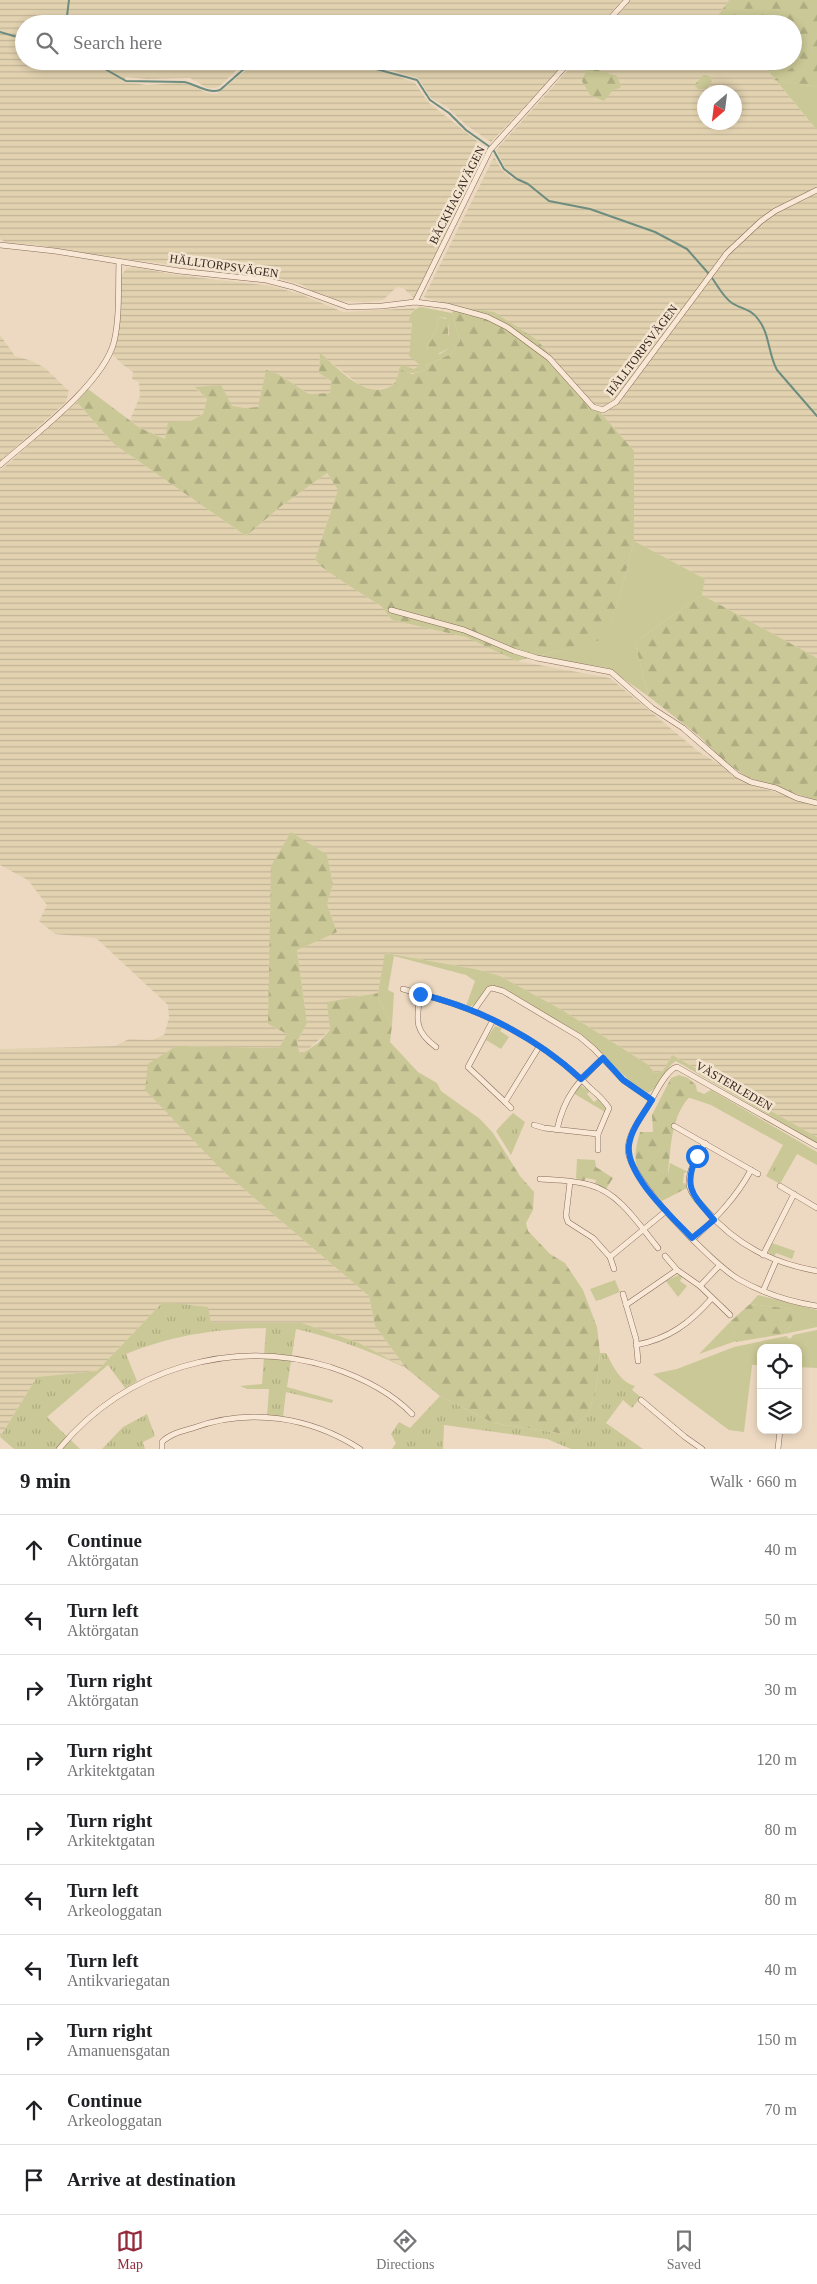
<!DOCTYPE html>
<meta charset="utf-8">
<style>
body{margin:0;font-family:"Times New Roman",serif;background:#f6f6f6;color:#202124}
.controls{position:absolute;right:15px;bottom:15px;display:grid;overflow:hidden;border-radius:10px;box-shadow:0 2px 8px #0003}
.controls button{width:45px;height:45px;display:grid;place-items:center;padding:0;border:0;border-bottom:1px solid #e0e0e0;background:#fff;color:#202124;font:25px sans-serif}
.compass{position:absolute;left:697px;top:85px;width:45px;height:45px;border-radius:50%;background:#fff;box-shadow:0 2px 8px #0003;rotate:208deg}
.stop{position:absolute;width:15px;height:15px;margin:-11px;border:4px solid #1a73e8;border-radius:50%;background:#fff}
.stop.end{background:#1a73e8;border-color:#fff;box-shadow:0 1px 5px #0008}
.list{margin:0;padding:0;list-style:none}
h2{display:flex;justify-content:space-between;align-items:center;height:65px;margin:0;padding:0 20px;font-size:21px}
h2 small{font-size:16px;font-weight:400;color:#757577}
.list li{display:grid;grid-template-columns:32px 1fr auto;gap:15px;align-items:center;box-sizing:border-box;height:70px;padding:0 20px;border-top:1px solid #e0e0e0}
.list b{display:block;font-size:19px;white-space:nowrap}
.list p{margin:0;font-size:16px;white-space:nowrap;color:#757577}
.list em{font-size:16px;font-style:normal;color:#757577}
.icon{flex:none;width:28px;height:28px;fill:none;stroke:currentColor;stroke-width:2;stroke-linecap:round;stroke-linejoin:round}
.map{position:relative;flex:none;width:817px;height:1449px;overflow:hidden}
.search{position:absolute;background:#fff;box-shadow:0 2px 8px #0003;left:15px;right:15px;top:15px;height:55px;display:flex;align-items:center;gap:12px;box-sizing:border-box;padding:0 18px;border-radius:28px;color:#757577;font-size:19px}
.sheet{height:765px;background:#fff}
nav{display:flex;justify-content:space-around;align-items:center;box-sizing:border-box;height:70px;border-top:1px solid #e0e0e0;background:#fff;font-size:14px;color:#757577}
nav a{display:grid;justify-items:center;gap:2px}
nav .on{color:#942b3d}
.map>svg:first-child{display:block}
</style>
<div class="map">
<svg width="817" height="1449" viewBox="0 0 817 1449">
<defs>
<pattern id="farmland-rules" width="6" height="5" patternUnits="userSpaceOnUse" patternTransform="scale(1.25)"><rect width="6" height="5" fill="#e2d2b0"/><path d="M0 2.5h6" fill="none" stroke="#c2b497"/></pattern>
<pattern id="forest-firs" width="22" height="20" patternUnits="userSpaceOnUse" patternTransform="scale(1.25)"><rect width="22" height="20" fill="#cac896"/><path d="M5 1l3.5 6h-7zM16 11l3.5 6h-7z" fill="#aeac81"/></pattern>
<pattern id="park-tufts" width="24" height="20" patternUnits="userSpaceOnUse" patternTransform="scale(1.25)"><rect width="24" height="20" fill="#cac896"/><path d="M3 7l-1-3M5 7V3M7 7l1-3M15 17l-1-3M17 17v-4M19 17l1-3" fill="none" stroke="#aeac81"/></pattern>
</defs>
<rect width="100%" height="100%" fill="#edd9c2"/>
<!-- farmland -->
<g fill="url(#farmland-rules)" fill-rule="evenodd">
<path d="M0 0H622L600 24H24V61H246L221 85 215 88H207L190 78 147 79 125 77V82L147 85 181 83 191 85 207 93 217 94 257 61H335L392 74 415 83 428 102 483 146 486 151 414 298 403 288 397 287 383 300 366 302 341 301 310 290 303 285 277 278 110 257 37 245 7 243 0 239Z"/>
<path d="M631 0H729L717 17 725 24H610Z"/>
<path d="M358 61H567L491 142 466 125 447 107 431 98 418 78Z"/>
<path d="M576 61H760L817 130V658L702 595 705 579 634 541V451L537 340 455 307 424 297 494 157 502 170 512 179 514 175 506 169 496 150ZM704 92H734V122H704Z"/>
<path d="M134 267 176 275 271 286 300 294 343 312 416 308 411 313 412 340 409 350 420 365 414 369H399L398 379 390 387 372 390 361 386 320 354 319 373 331 381 330 393 309 394 278 374 266 371 258 407 245 408 232 406 195 388 207 399 203 414 191 421 168 423 165 439 140 428 130 420 140 396 139 382 132 379 133 372 122 364 113 355 119 322 120 277 127 268Z"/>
<path d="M0 335 15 356 32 361 45 368 69 391 66 402 0 461Z"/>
<path d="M77 402 114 444 246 536 280 507 327 473 338 490 315 559 348 585 381 606 392 620 466 637 517 661 610 678 699 752 755 786 817 805V1137L672 1055 663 1071 655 1073 647 1064 562 1010 500 976 475 969 386 953 378 993 328 1002 330 1030 300 1056 297 1042 307 1023 297 950 337 931 327 904 333 884 327 855 268 1024 287 1034 279 1048 176 1046 224 1172 369 1296 375 1326 406 1368 359 1343 302 1323H211L163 1302 97 1371 37 1377 0 1437V1049L115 1046 129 1039 152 1040 164 1035 169 1018 168 1005 96 938 55 934 39 921 47 905 28 880 0 865V471Z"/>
</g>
<!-- green -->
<g fill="#cac896" fill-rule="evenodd">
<path d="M793 47 803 61 775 80 817 87V130L760 61H793Z"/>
<path d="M421 307 452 313 460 341 451 354 427 365 426 370C416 373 409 375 399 369L402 365 414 369 420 365 409 356 412 324 409 320C411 313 413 309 421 307ZM439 317 446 318 449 326 448 349 440 354 427 351 428 342 436 331Z"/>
<path d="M634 541 705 579 702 595 635 642 648 696 608 668 538 656 605 638 620 594Z"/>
<path d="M385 953 475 969 500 976 562 1010 647 1064 655 1073 663 1071 672 1055 817 1137V1143L676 1061C663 1069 661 1087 648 1093L633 1084 585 1038 496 987C480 985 481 1009 466 1006L475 981 466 975 394 956 388 990 394 993 392 1025 379 1000 378 993Z"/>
<path d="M495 1026 502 1028 500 1031 509 1037 501 1049 486 1040Z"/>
<path d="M580 1085 590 1091 587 1094 594 1102 598 1099 605 1107V1112L573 1093Z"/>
<path d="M711 1090 817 1152V1165L797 1154 780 1184 766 1176 783 1145 711 1105 687 1097 697 1091 704 1094Z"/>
<path d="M513 1113 525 1122 511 1155 496 1131Z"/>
<path d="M670 1163 688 1172 684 1173 683 1183 687 1184 689 1187 668 1175Z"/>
<path d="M772 1243 795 1251 792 1259 776 1253 774 1257 771 1256 768 1252Z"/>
<path d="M679 1275 682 1277 680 1281 687 1286 678 1297 666 1281Z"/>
<path d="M615 1280 620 1292 596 1301 590 1289Z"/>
<path d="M758 1295 817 1310V1327L784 1334 792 1324V1309L750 1304Z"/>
<path d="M731 1321 736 1341 699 1354Z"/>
<path d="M817 1330V1368L798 1367V1348H761V1365H752L744 1432 729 1430 653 1374 677 1369 734 1347 786 1336 790 1339 793 1335Z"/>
</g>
<!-- forest -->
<g fill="url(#forest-firs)">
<path d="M729 0H817V87L774 80 802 61 793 47V24H768L759 18 755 24H725L717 17Z"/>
<path d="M588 67 617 76 621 85 620 88 613 90 604 101 590 95 582 81Z"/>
<path d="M704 75 709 76 712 81 707 89H698L695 86 696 83Z"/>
<path d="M455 307 494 312 537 340 634 451V541L620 594 605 639 517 661 466 637 392 620 381 606 348 585 322 567 315 559 338 490 327 473 280 507 246 536 114 444 77 402 88 389 140 428 165 439 168 422 191 421 203 414 207 399 195 387 221 385 232 406 245 408 258 407 266 370 278 374 309 394 330 393 331 381 319 373 320 353C338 368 362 397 387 388 396 385 398 378 399 369L412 374 426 370 427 365 451 354 460 341 452 313Z"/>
<path d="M439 317 449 320 448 335 451 338 452 347 433 356 427 351 428 342 436 331Z"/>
<path d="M702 595 817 658V801L747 777 724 761 699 736 648 696 635 642Z"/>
<path d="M291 832 327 855 333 884 327 904 337 932 297 950 307 1023 297 1042 300 1055 318 1043 330 1030 327 1002 378 993 379 1000 392 1025 390 1042 418 1072 437 1083 441 1091 480 1119 493 1133 520 1176 534 1192 533 1210 526 1223 528 1231 550 1254 565 1263 583 1290 597 1327 600 1353 596 1390 588 1414 564 1434 493 1423 440 1396 406 1368 375 1326 369 1296 224 1172 145 1090 148 1064 176 1046 279 1048 287 1034 268 1024 271 866Z"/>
<path d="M679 1075 688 1078 696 1085 697 1091C671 1108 671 1146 668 1174L689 1187 662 1201C639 1174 629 1169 640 1132H653L652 1115 671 1078Z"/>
<path d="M577 1159 595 1160 596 1167 613 1178 606 1189 595 1184 596 1180 586 1178 584 1181 576 1178Z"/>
<path d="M750 1304 793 1309 792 1324 784 1334 736 1342 731 1321Z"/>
</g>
<!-- park -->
<g fill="url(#park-tufts)">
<path d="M511 1115 521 1123 516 1137 504 1134 498 1129Z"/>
<path d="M776 1164 786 1170 780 1180 770 1175Z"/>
<path d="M608 1283 612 1295 600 1300 595 1288Z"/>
<path d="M163 1302 208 1307 211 1323H302L359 1343 406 1368C370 1351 335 1338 296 1329L287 1387 333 1400 332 1403 286 1392 283 1417 267 1415 269 1389H247L240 1386 262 1384 266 1328C215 1329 173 1335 126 1354L137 1381 125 1388 108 1365 47 1417 80 1449H14L0 1437 37 1377 97 1371Z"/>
<path d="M600 1353H606C613 1366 620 1382 635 1386L632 1390 641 1397 632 1408 623 1400 606 1423 643 1449H571L547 1439 444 1425 443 1449H392L396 1443 391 1434 399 1422 410 1428 440 1396 493 1423 564 1434 588 1414 596 1390Z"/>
<path d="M147 1414 155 1436 143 1442 145 1449H102L123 1427Z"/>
</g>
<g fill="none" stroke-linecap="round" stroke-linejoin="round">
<!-- stream -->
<g stroke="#6c8d7f" stroke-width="2">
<path d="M66 24 69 0"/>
<path d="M0 32 24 39"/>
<path d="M91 61 126 81 184 82C196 84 207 94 220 90L253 61"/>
<path d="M346 61 417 80 430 100 449 113 466 130 490 147"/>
<path d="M494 151 504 169 517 179 528 184 549 201 590 209 655 232 687 249 709 274"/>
<path d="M712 278C718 286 723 297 732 303 741 309 751 309 758 319 770 334 768 354 777 370L817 416"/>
</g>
<!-- street casing -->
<g stroke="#866a5a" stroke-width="6">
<g id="street">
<path d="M605 24 627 0"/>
<path d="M0 245 55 251 179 271 266 280 293 287 348 307 382 306 415 302 447 306 487 317 507 327 549 358 593 407 603 410 616 402 727 253 761 221 775 211 817 190"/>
<path d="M415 302 490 150 570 61"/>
<path d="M0 465C33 436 103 384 114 342 120 317 118 288 119 262"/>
<path d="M391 610 464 630 514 651 537 658 611 672 652 708 683 728 737 775 751 782 776 788 797 798 817 803"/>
<path d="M403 989 420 994"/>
<path d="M474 1010 489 989 492 988 503 991 580 1037 594 1049 623 1080 652 1100"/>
<path d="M493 1020 468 1067 505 1102 539 1047"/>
<path d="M436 1047C413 1030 417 1019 420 994 483 1009 545 1042 590 1088 597 1094 604 1100 609 1108L598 1134 544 1128 534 1125"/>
<path d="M505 1102 511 1108"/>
<path d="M674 1126 758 1174"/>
<path d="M557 1130C564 1096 578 1082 603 1058"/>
<path d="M705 1143C698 1155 688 1170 689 1185 691 1195 700 1203 706 1210 736 1245 772 1263 817 1271"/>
<path d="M817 1146 677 1067C666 1069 654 1096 648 1106 640 1119 628 1134 628 1150 629 1180 712 1263 738 1279 761 1292 790 1302 817 1306"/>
<path d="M598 1150V1134"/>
<path d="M540 1179C556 1180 574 1180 590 1185 620 1193 639 1225 658 1248"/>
<path d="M570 1182 566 1216 568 1222 593 1238 610 1257 614 1269"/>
<path d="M780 1186 817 1208"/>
<path d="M693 1239C716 1218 736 1198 751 1170"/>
<path d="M763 1255 794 1194"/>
<path d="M665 1256 677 1270 700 1286 730 1315"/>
<path d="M610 1257 666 1211"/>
<path d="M700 1286 719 1266"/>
<path d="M763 1291 776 1261"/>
<path d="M623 1294 636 1339 638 1361"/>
<path d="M626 1305 677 1270"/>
<path d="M636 1345C669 1339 690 1323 712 1298"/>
<path d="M641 1400 685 1437 702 1449"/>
<path d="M59 1449C125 1369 231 1337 330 1367 360 1377 390 1391 412 1414"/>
<path d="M162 1449V1442C170 1434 182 1431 193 1428 249 1407 311 1417 360 1449"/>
<path d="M778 1449 780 1430"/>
</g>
</g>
<!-- street -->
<use href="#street" stroke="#f8e8d5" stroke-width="5"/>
</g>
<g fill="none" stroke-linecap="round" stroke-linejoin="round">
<!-- route -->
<path stroke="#1a73e8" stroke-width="6" d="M420 994C479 1008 537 1038 581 1079L603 1058 623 1080 652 1100C644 1113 631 1129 629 1145 625 1175 673 1218 692 1238L714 1220C694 1196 682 1188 697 1156"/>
</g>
<g text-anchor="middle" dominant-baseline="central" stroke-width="5" stroke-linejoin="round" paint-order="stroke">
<!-- street labels -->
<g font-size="12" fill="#36261e" stroke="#f4e5d1">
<text transform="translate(457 195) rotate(-63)">BÄCKHAGAVÄGEN</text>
<text transform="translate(224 266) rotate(8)">HÄLLTORPSVÄGEN</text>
<text transform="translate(642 350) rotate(-53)">HÄLLTORPSVÄGEN</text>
<text transform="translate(734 1086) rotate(30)">VÄSTERLEDEN</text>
</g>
</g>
</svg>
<div class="controls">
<button><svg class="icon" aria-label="locate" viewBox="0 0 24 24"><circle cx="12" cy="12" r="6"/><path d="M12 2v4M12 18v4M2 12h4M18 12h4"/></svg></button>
<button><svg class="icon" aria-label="layers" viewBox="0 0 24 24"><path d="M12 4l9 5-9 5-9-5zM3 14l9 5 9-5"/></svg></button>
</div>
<svg class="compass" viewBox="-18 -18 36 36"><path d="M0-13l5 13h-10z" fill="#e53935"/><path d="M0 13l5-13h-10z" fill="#757577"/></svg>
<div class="stop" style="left:697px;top:1156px"></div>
<div class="stop end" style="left:420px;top:994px"></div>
<div class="search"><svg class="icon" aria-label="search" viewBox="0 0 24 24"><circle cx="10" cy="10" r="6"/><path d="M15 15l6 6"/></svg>Search here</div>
</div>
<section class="sheet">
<h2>9 min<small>Walk · 660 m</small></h2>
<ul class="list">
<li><svg class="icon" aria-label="ahead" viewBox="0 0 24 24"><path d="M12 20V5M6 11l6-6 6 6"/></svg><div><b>Continue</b><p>Aktörgatan</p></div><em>40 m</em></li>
<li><svg class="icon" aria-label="left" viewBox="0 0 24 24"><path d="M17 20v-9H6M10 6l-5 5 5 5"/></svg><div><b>Turn left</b><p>Aktörgatan</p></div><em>50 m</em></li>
<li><svg class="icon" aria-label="right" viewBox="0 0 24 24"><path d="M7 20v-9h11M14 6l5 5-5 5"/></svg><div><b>Turn right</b><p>Aktörgatan</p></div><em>30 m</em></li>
<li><svg class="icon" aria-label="right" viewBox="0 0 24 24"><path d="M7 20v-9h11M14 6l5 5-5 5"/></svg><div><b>Turn right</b><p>Arkitektgatan</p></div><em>120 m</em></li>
<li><svg class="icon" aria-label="right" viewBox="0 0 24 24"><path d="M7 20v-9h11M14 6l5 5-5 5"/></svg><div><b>Turn right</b><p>Arkitektgatan</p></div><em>80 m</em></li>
<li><svg class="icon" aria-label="left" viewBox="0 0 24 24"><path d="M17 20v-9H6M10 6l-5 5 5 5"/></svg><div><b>Turn left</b><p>Arkeologgatan</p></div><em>80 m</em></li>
<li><svg class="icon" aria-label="left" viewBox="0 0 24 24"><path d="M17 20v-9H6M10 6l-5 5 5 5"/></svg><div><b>Turn left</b><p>Antikvariegatan</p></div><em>40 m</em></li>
<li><svg class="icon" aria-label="right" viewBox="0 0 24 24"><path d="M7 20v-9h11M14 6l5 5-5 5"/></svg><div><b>Turn right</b><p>Amanuensgatan</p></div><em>150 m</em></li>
<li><svg class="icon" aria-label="ahead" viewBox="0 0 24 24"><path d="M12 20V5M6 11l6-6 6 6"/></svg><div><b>Continue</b><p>Arkeologgatan</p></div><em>70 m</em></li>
<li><svg class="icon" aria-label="arrive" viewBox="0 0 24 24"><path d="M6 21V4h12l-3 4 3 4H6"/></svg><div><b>Arrive at destination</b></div></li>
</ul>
</section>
<nav>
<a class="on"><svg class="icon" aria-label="map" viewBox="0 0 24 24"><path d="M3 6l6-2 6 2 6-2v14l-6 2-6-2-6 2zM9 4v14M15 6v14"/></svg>Map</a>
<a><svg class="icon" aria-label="directions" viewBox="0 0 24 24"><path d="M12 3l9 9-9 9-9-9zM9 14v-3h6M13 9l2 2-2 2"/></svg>Directions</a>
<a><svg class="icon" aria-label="saved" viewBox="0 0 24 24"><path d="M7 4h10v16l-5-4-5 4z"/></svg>Saved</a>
</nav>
